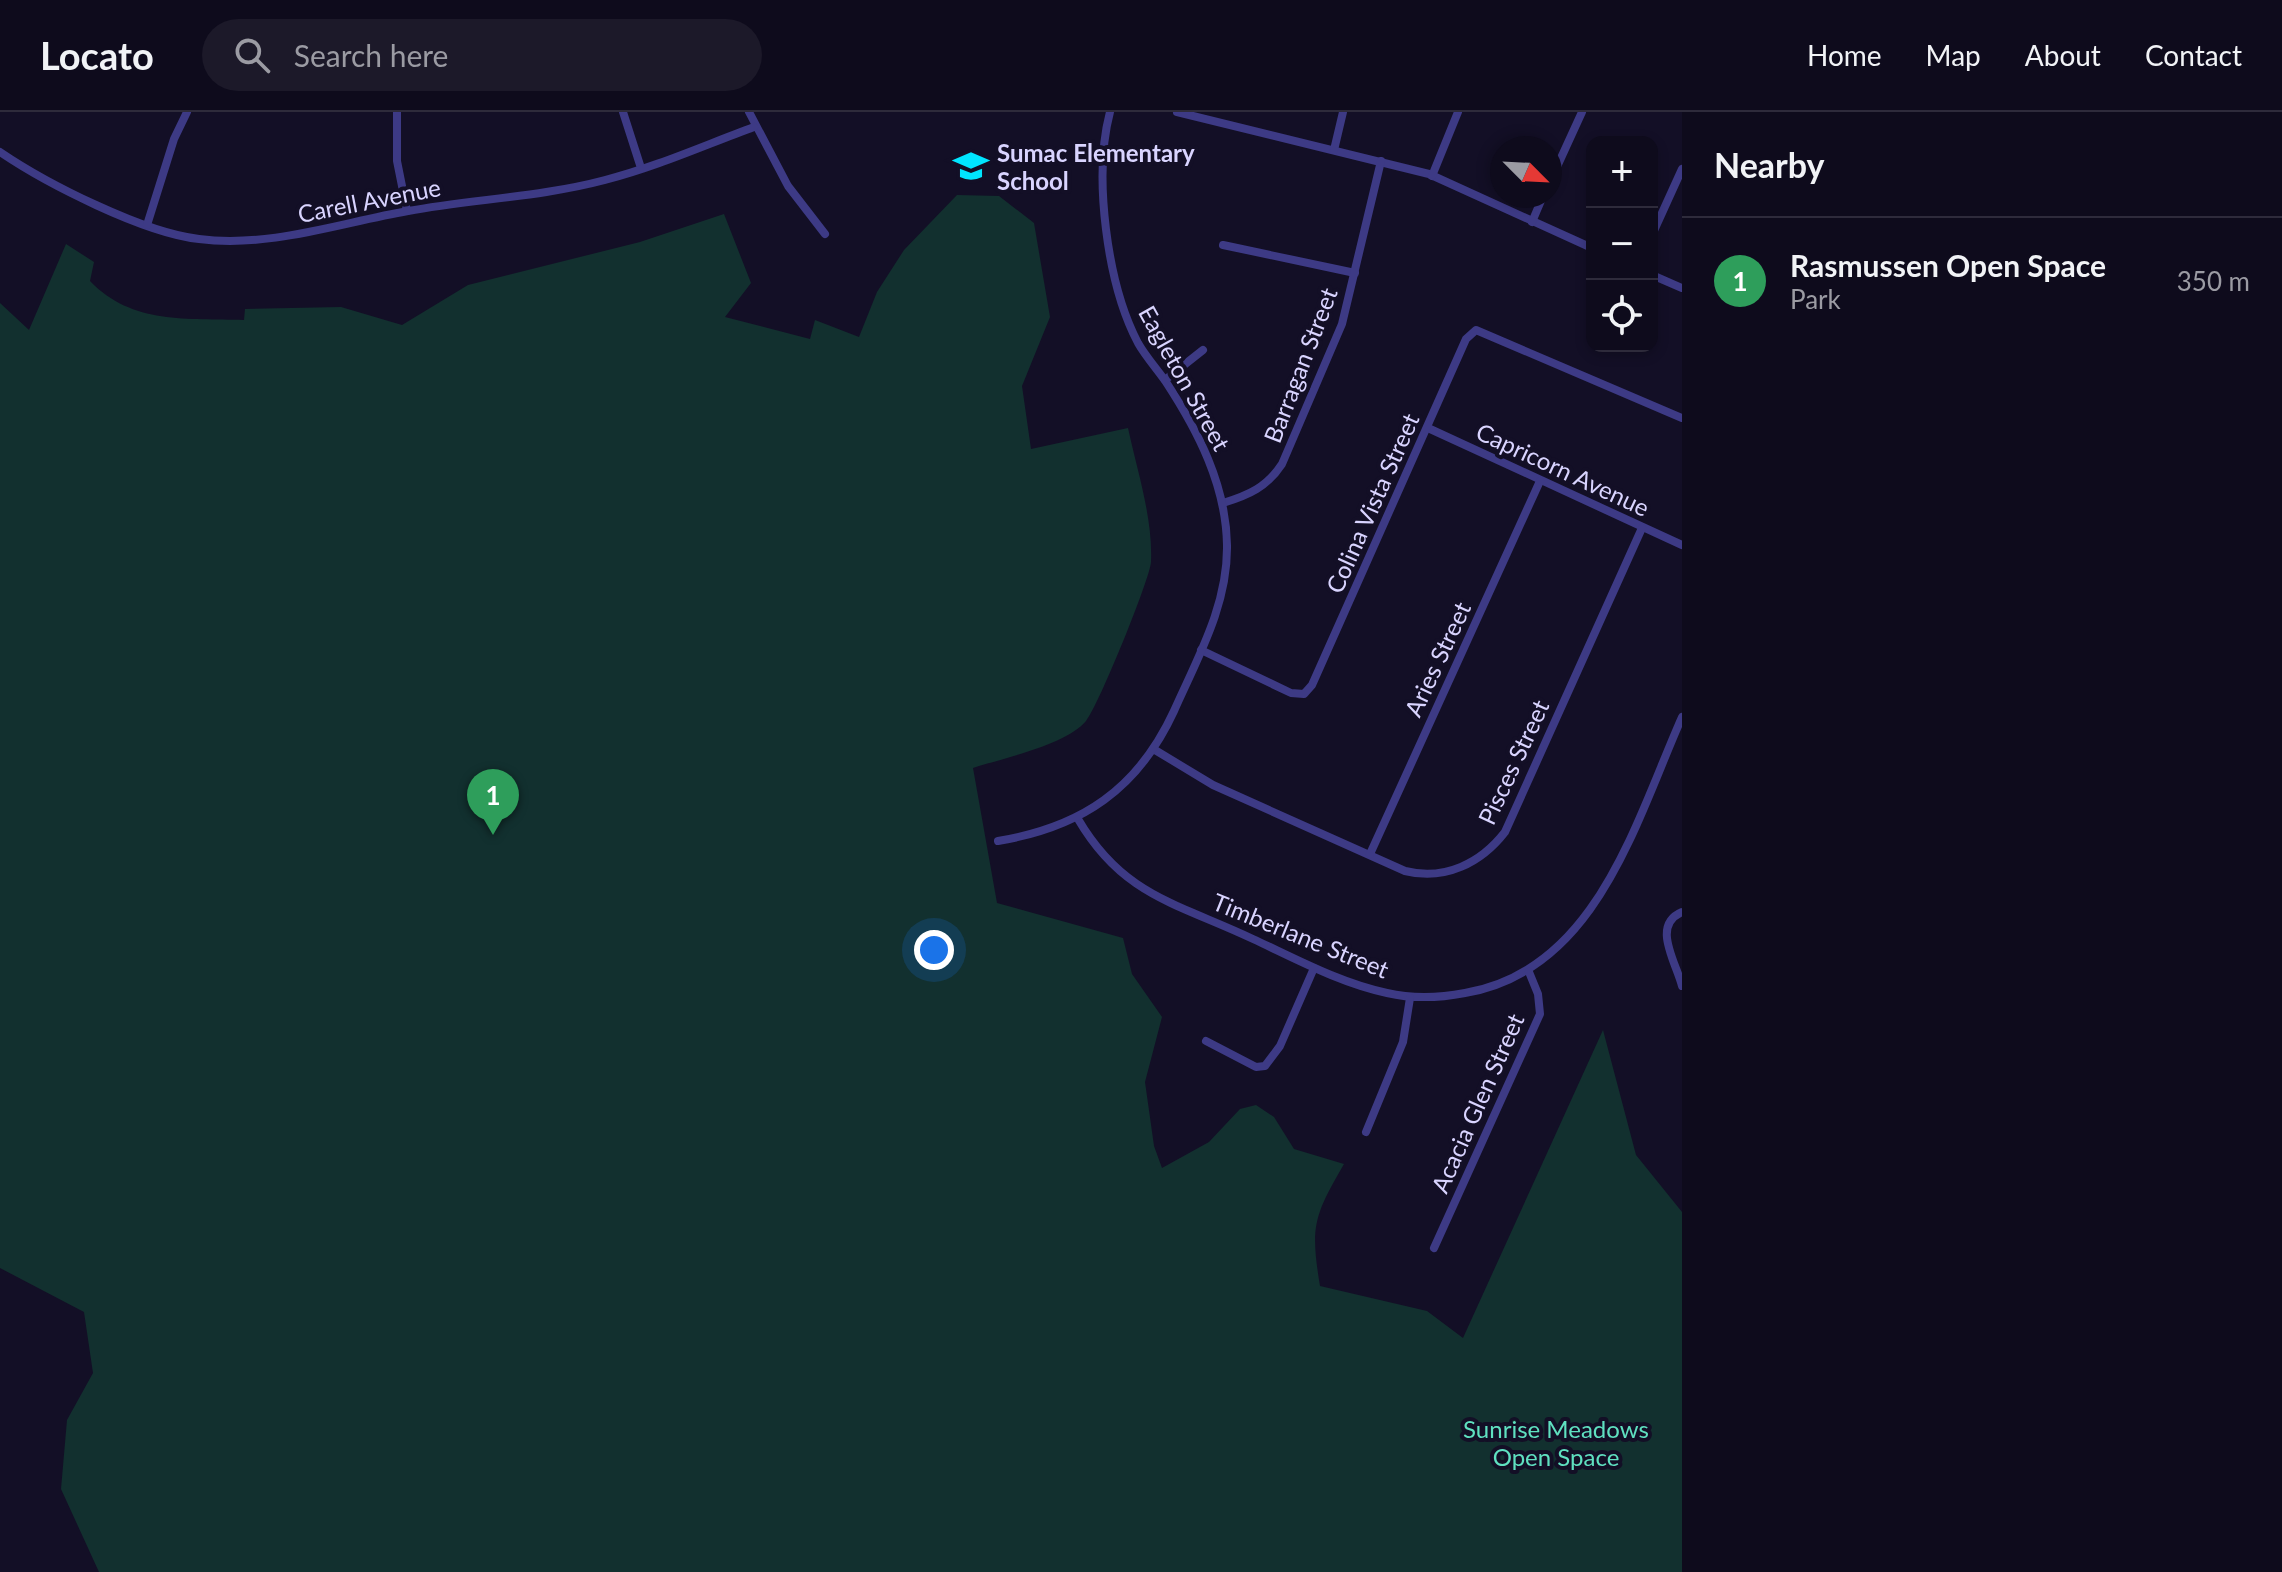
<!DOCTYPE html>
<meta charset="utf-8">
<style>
body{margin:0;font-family:Lato,sans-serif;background:#1c1929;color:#f1f3f6}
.controls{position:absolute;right:24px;top:24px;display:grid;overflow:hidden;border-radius:16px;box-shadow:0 4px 12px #0003}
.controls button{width:72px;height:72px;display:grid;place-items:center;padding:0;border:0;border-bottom:2px solid #2e2b3b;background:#0e0b1c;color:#f1f3f6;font:40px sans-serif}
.compass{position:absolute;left:1490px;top:24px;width:72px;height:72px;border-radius:50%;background:#0e0b1c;box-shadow:0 4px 12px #0003;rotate:114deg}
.you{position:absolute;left:934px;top:838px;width:28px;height:28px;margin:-20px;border:6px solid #fff;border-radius:50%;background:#1a73e8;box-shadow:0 0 0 12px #1a73e833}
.badge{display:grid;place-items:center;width:52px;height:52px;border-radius:50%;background:#00e5ff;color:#fff;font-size:26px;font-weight:700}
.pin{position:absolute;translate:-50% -66px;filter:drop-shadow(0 2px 4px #0008)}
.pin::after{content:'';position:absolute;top:42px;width:28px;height:24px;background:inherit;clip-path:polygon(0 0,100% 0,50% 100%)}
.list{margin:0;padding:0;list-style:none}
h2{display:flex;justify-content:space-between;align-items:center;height:104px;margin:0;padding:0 32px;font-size:34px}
h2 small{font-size:26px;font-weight:400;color:#9b9ba3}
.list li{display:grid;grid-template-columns:52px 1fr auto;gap:24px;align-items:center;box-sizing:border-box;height:128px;padding:0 32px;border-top:2px solid #2e2b3b}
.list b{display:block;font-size:30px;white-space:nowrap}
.list p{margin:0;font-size:26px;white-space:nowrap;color:#9b9ba3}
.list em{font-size:26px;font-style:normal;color:#9b9ba3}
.icon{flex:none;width:44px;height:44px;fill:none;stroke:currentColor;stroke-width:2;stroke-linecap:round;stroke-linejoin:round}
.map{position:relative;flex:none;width:1682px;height:1460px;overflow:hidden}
header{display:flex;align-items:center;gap:48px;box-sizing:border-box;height:112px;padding:0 40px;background:#0e0b1c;border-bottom:2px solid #2e2b3b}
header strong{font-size:38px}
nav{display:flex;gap:44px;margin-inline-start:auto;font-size:28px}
.search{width:560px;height:72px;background:#1c1929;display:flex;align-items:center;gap:20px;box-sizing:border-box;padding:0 28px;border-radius:44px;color:#9b9ba3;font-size:30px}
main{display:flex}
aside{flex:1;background:#0e0b1c}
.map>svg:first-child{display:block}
</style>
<header>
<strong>Locato</strong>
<div class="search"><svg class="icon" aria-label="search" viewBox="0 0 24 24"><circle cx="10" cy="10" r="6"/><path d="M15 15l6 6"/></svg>Search here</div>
<nav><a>Home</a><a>Map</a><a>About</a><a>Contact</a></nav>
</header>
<main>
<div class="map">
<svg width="1682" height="1460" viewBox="0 0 1682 1460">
<rect width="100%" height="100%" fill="#130f26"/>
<!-- green -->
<path fill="#12302f" d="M957 83 999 84 1034 111 1050 205 1022 274 1031 337 1128 316C1137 358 1153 406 1151 450 1150 467 1098 595 1086 609 1066 633 1003 646 973 656L997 791 1123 826 1132 862 1162 905 1145 970 1154 1034 1162 1056 1209 1030 1240 997 1256 993 1274 1005 1294 1037 1344 1052C1314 1104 1310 1114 1320 1174L1427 1199 1463 1226 1603 918 1636 1043 1682 1100V1460H99L61 1377 67 1308 93 1261 84 1200 0 1156V191L29 218 66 132 94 150 90 169C132 213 188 206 244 208L245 197 341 195 402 213 468 173 640 130 724 102 751 171 725 205 810 227 815 208 859 225 877 180 904 138Z"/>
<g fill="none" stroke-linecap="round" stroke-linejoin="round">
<!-- minor -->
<g stroke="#3d3a85" stroke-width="8">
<path d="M397 0V49L407 99"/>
<path d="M623 0 641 56"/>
<path d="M749 0 788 74 825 122"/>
<path d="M1177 0 1429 62 1592 136"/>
<path d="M1334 38 1343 0"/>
<path d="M0 40C47 72 144 121 199 127 270 136 339 111 408 99 474 87 541 85 605 68 656 55 705 33 754 15"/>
<path d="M1432 64 1458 0"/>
<path d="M1550 70 1582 0"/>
<path d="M1532 110 1543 84"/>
<path d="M147 113 174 27 187 0"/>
<path d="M1652 123 1682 57"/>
<path d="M1223 133 1355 161"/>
<path d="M1652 163 1682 176"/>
<path d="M1165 268 1203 238"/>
<path d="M1428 316 1682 433"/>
<path d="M1223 391C1249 383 1267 375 1282 352L1342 212 1381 49"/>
<path d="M1201 538 1291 581 1304 582 1312 573 1466 227 1476 218 1682 306"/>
<path d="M1155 638 1213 673 1405 759C1445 769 1481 751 1505 720L1642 416"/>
<path d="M1078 707C1123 784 1177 791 1253 827 1296 847 1340 871 1387 881 1413 887 1439 886 1465 881 1596 859 1635 711 1682 605"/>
<path d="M998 729C1082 715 1138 677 1174 599 1198 545 1228 493 1227 433 1226 373 1198 319 1166 270 1157 257 1146 245 1138 231 1107 172 1093 64 1110 0"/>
<path d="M1370 742 1540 369"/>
<path d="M1682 800C1651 813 1676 850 1682 874"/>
<path d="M1206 929 1256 955 1265 954 1280 934 1314 856"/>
<path d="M1366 1020 1403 930 1410 886"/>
<path d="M1434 1136 1540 902 1538 882 1529 860"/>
</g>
</g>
<!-- icons -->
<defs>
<g id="school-bare" transform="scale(2.76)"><path d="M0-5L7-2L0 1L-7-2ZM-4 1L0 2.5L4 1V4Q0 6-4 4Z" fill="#00e5ff" stroke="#130f26" stroke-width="2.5" paint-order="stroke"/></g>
</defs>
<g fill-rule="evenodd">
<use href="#school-bare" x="971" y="54"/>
</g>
<g text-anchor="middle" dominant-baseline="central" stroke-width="8" stroke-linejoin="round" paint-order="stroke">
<!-- poi labels -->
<g font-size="24" font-weight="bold" fill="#d9d4ff" stroke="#130f26" text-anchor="start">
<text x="997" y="40">Sumac Elementary<tspan x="997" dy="28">School</tspan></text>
</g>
<!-- street labels -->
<g font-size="24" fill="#d9d4ff" stroke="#130f26">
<text transform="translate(369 88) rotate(-11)">Carell Avenue</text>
<text transform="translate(1300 253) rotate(-69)">Barragan Street</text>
<text transform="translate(1185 266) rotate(61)">Eagleton Street</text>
<text transform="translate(1563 357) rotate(25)">Capricorn Avenue</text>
<text transform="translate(1372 391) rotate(-66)">Colina Vista Street</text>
<text transform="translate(1437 547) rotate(-65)">Aries Street</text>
<text transform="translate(1513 650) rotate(-65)">Pisces Street</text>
<text transform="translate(1301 823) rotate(22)">Timberlane Street</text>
<text transform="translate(1477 991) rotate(-66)">Acacia Glen Street</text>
</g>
<!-- park labels -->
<g font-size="24" fill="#5fe0c0" stroke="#130f26">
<text x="1556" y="1316">Sunrise Meadows<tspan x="1556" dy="28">Open Space</tspan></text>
</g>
</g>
</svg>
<div class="controls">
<button>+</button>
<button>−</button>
<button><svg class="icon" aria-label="locate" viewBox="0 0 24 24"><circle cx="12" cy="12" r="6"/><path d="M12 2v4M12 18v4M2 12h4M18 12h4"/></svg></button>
</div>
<svg class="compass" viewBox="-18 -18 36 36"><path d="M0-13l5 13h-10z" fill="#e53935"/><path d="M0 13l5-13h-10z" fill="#9b9ba3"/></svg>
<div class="you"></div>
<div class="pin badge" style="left:493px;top:723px;background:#2e9e5b">1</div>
</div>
<aside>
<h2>Nearby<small></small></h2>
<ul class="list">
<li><span class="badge" style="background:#2e9e5b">1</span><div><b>Rasmussen Open Space</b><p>Park</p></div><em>350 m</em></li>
</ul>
</aside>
</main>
